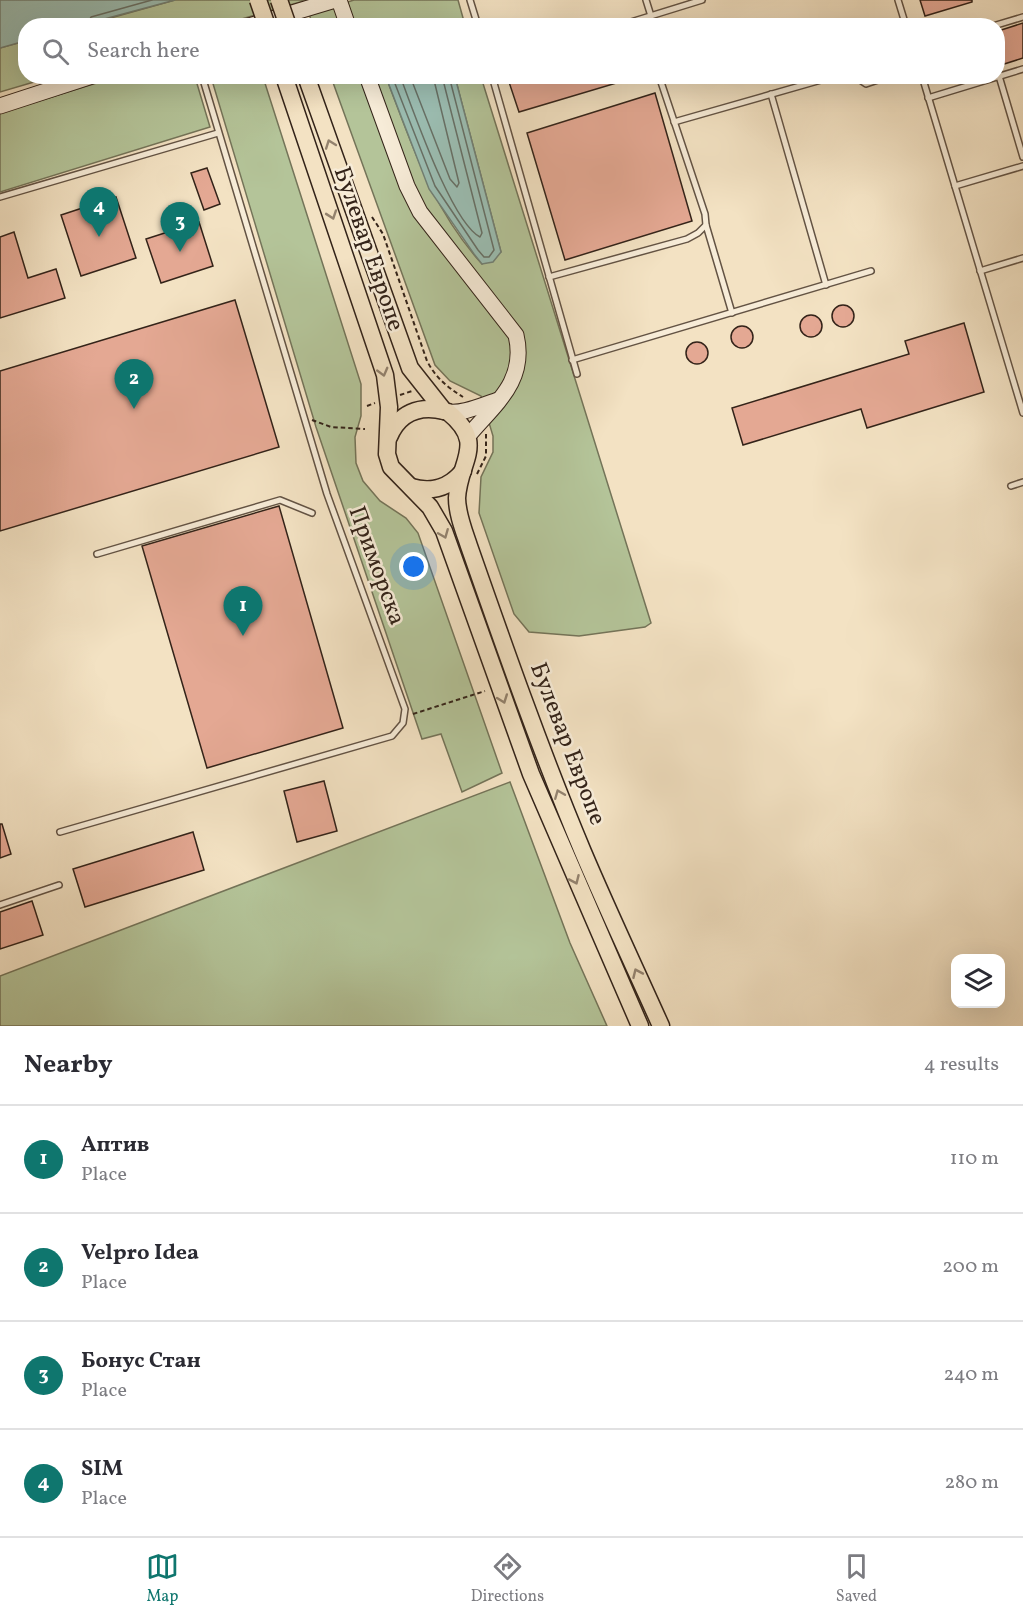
<!DOCTYPE html>
<meta charset="utf-8">
<style>
body{margin:0;font-family:Vollkorn,serif;background:#f7f7f7;color:#2b2b33}
.controls{position:absolute;right:18px;bottom:18px;display:grid;overflow:hidden;border-radius:12px;box-shadow:0 6px 24px #0002}
.controls button{width:54px;height:54px;display:grid;place-items:center;padding:0;border:0;border-bottom:2px solid #e1e1e2;background:#fff;color:#2b2b33;font:30px sans-serif}
.you{position:absolute;left:414px;top:567px;width:21px;height:21px;margin:-15px;border:4px solid #fff;border-radius:50%;background:#1a73e8;box-shadow:0 0 0 9px #1a73e833}
.badge{display:grid;place-items:center;width:39px;height:39px;border-radius:50%;background:#0f766e;color:#fff;font-size:20px;font-weight:700}
.pin{position:absolute;translate:-50% -50px;filter:drop-shadow(0 2px 3px #0008)}
.pin::after{content:'';position:absolute;top:32px;width:21px;height:18px;background:inherit;clip-path:polygon(0 0,100% 0,50% 100%)}
.list{margin:0;padding:0;list-style:none}
h2{display:flex;justify-content:space-between;align-items:center;height:78px;margin:0;padding:0 24px;font-size:26px}
h2 small{font-size:20px;font-weight:400;color:#7c7c81}
.list li{display:grid;grid-template-columns:39px 1fr auto;gap:18px;align-items:center;box-sizing:border-box;height:108px;padding:0 24px;border-top:2px solid #e1e1e2}
.list b{display:block;font-size:22px;white-space:nowrap}
.list p{margin:0;font-size:20px;white-space:nowrap;color:#7c7c81}
.list em{font-size:20px;font-style:normal;color:#7c7c81}
.icon{flex:none;width:33px;height:33px;fill:none;stroke:currentColor;stroke-width:2;stroke-linecap:round;stroke-linejoin:round}
.map{position:relative;flex:none;width:1023px;height:1026px;overflow:hidden}
.search{position:absolute;background:#fff;box-shadow:0 6px 24px #0002;left:18px;right:18px;top:18px;height:66px;display:flex;align-items:center;gap:15px;box-sizing:border-box;padding:0 21px;border-radius:24px;color:#7c7c81;font-size:22px}
.sheet{height:510px;background:#fff}
nav{display:flex;justify-content:space-around;align-items:center;box-sizing:border-box;height:84px;border-top:2px solid #e1e1e2;background:#fff;font-size:16px;color:#7c7c81}
nav a{display:grid;justify-items:center;gap:3px}
nav .on{color:#0f766e}
.map>svg:first-child{display:block}
</style>
<div class="map">
<svg width="1023" height="1026" viewBox="0 0 1023 1026">
<rect width="100%" height="100%" fill="#f3e2c3"/>
<filter id="stains"><feTurbulence type="fractalNoise" baseFrequency=".00333" numOctaves="4"/><feColorMatrix values="0 0 0 0 .2 0 0 0 0 .09 0 0 0 0 .02 0 0 0 .5 -.17"/></filter>
<radialGradient id="worn" r=".72"><stop offset=".6" stop-color="#630" stop-opacity="0"/><stop offset="1" stop-color="#630" stop-opacity=".3"/></radialGradient>
<!-- green -->
<g fill="#b4c499" stroke="#747459" stroke-width="1.5">
<path d="M175 0H307L221 25 82 26Z"/>
<path d="M354 0H458L465 25H313L309 14Z"/>
<path d="M25 41 26 76 51 77 0 92V48Z"/>
<path d="M116 77H195L210 127 0 192V113Z"/>
<path d="M211 77H263L361 384V416L355 437 356 463 363 481 380 501 406 518 418 533 502 773 462 792 441 734 422 739 316 427Z"/>
<path d="M331 77H386C412 145 432 209 482 264L501 252 455 77H481L651 623 645 627 579 636 529 632 514 614 479 513 481 477 493 452V436L481 396 450 381 435 365Z"/>
<path d="M510 782 570 943 607 1026H0V976Z"/>
</g>
<!-- water -->
<g fill="#9bbeb3" stroke="#718075" stroke-width="1.5">
<path d="M0 0H175L82 25 26 26 25 41 0 48Z"/>
<path d="M386 77H455L501 252 493 262 482 264 474 254 429 189Z"/>
</g>
<g fill="none" stroke-linecap="round" stroke-linejoin="round">
<!-- shore -->
<g stroke="#677066" stroke-width="1.5">
<path d="M86 26 91 17 152 0"/>
<path d="M392 76 435 186 478 250 484 257H489L494 250 449 76"/>
<path d="M400 76C413 109 451 222 480 237L482 233 442 76"/>
<path d="M410 76 450 179 457 187 459 183 433 76"/>
</g>
</g>
<!-- building -->
<g fill="#e4a893" stroke="#332319" stroke-width="1.5">
<path d="M920 0H972V2L925 16Z"/>
<path d="M1023 23V58L998 66V31Z"/>
<path d="M507 76H630V79L519 112Z"/>
<path d="M655 93 692 221 565 260 527 133Z"/>
<path d="M207 168 220 204 204 210 191 173Z"/>
<path d="M116 197 136 258 81 276 61 215Z"/>
<path d="M199 222 213 266 161 283 146 239Z"/>
<path d="M14 232 28 278 56 269 65 298 0 318V237Z"/>
<path d="M235 300 279 447 0 531V371Z"/>
<circle cx="843" cy="316" r="11"/>
<circle cx="811" cy="326" r="11"/>
<path d="M964 323 984 392 867 428 861 409 743 445 732 408 909 354 905 341Z"/>
<circle cx="742" cy="337" r="11"/>
<circle cx="697" cy="353" r="11"/>
<path d="M279 506 343 728 207 768 142 546Z"/>
<path d="M324 781 337 831 297 842 284 791Z"/>
<path d="M0 824H2L11 854 0 858Z"/>
<path d="M193 832 204 870 85 907 73 869Z"/>
<path d="M32 901 43 935 0 949V912Z"/>
</g>
<g fill="none" stroke-linecap="round" stroke-linejoin="round">
<!-- lane casing -->
<g stroke="#635344" stroke-width="8">
<g id="lane">
<path d="M470 0 478 26"/>
<path d="M646 0 651 16"/>
<path d="M898 0 906 26"/>
<path d="M618 26 702 0"/>
<path d="M993 26 1023 17"/>
<path d="M492 76 577 374"/>
<path d="M854 76 866 84 890 76"/>
<path d="M922 76 1023 413"/>
<path d="M999 76 1023 157"/>
<path d="M771 94 826 285"/>
<path d="M928 98 1023 69"/>
<path d="M674 122 835 76"/>
<path d="M955 186 1023 166"/>
<path d="M0 197 218 133"/>
<path d="M706 225 732 313"/>
<path d="M980 271 1023 258"/>
<path d="M549 277 687 239 698 233 706 225 705 214 659 76"/>
<path d="M572 360 871 271"/>
<path d="M1011 486 1023 482"/>
<path d="M97 554 280 500 312 513"/>
<path d="M60 832 392 736 403 723 405 709 327 494 202 76"/>
<path d="M0 905 59 885"/>
</g>
</g>
<!-- secondary casing -->
<g stroke="#332319" stroke-width="17">
<g id="secondary">
<path d="M339 0 348 26"/>
<path d="M249 26 335 0"/>
<path d="M367 76 407 186 420 212 516 335C527 381 495 404 468 436"/>
<path d="M0 106 92 76"/>
<path d="M444 411C459 416 483 405 498 400"/>
</g>
</g>
<!-- primary casing -->
<g stroke="#332319" stroke-width="19">
<g id="primary">
<path d="M284 76 385 375 389 407 387 454 391 467 430 507 444 531 531 774 640 1026"/>
<path d="M306 76 410 368 444 411"/>
<path d="M448 412C487 444 459 460 457 498 457 514 464 531 469 546 505 649 541 752 583 852 608 911 635 968 661 1026"/>
<path d="M389 437C399 413 419 405 444 411"/>
<path d="M411 487C432 493 449 488 463 471"/>
</g>
</g>
<!-- path -->
<g stroke="#332319" stroke-width="2" stroke-dasharray="4.5 3" stroke-linecap="butt">
<path d="M372 217 383 234 427 361C436 378 447 387 463 397"/>
<path d="M400 395 412 391"/>
<path d="M367 406 375 403"/>
<path d="M312 420 331 427 365 429"/>
<path d="M477 474 486 456V434"/>
<path d="M413 714 485 691"/>
</g>
<!-- lane -->
<use href="#lane" stroke="#f7ecd8" stroke-width="5"/>
<!-- secondary -->
<use href="#secondary" stroke="#f7ecd8" stroke-width="15"/>
<!-- primary -->
<use href="#primary" stroke="#f3e2c3" stroke-width="16"/>
<!-- primary-bridge casing -->
<g stroke="#332319" stroke-width="19" stroke-linecap="butt">
<g id="primary-bridge">
<path d="M258 0 267 26"/>
<path d="M279 0 288 26"/>
</g>
</g>
<!-- primary-bridge -->
<use href="#primary-bridge" stroke="#f3e2c3" stroke-width="16"/>
</g>
<!-- one-way arrows -->
<defs><path id="oneway-chevron" d="M-2-3.5L2.5 0L-2 3.5" fill="none" stroke-width="1.6" stroke-linecap="round" stroke-linejoin="round" transform="scale(1.5)"/></defs>
<g stroke="#93826e">
<use href="#oneway-chevron" transform="translate(330 144) rotate(-110)"/>
<use href="#oneway-chevron" transform="translate(332 215) rotate(71)"/>
<use href="#oneway-chevron" transform="translate(383 372) rotate(75)"/>
<use href="#oneway-chevron" transform="translate(444 534) rotate(68)"/>
<use href="#oneway-chevron" transform="translate(503 699) rotate(70)"/>
<use href="#oneway-chevron" transform="translate(559 794) rotate(-112)"/>
<use href="#oneway-chevron" transform="translate(575 880) rotate(66)"/>
<use href="#oneway-chevron" transform="translate(637 973) rotate(-114)"/>
</g>
<g text-anchor="middle" dominant-baseline="central" stroke-width="5" stroke-linejoin="round" paint-order="stroke">
<!-- street labels -->
<g font-size="24" fill="#332319" stroke="#f7ecd8">
<text transform="translate(368 249) rotate(71)">Булевар Европе</text>
<text transform="translate(376 566) rotate(70)">Приморска</text>
<text transform="translate(567 744) rotate(69)">Булевар Европе</text>
</g>
</g>
<rect width="100%" height="100%" filter="url(#stains)"/>
<rect width="100%" height="100%" fill="url(#worn)"/>
</svg>
<div class="controls">
<button><svg class="icon" aria-label="layers" viewBox="0 0 24 24"><path d="M12 4l9 5-9 5-9-5zM3 14l9 5 9-5"/></svg></button>
</div>
<div class="you"></div>
<div class="pin badge" style="left:243px;top:636px">1</div>
<div class="pin badge" style="left:134px;top:409px">2</div>
<div class="pin badge" style="left:180px;top:252px">3</div>
<div class="pin badge" style="left:99px;top:237px">4</div>
<div class="search"><svg class="icon" aria-label="search" viewBox="0 0 24 24"><circle cx="10" cy="10" r="6"/><path d="M15 15l6 6"/></svg>Search here</div>
</div>
<section class="sheet">
<h2>Nearby<small>4 results</small></h2>
<ul class="list">
<li><span class="badge">1</span><div><b>Аптив</b><p>Place</p></div><em>110 m</em></li>
<li><span class="badge">2</span><div><b>Velpro Idea</b><p>Place</p></div><em>200 m</em></li>
<li><span class="badge">3</span><div><b>Бонус Стан</b><p>Place</p></div><em>240 m</em></li>
<li><span class="badge">4</span><div><b>SIM</b><p>Place</p></div><em>280 m</em></li>
</ul>
</section>
<nav>
<a class="on"><svg class="icon" aria-label="map" viewBox="0 0 24 24"><path d="M3 6l6-2 6 2 6-2v14l-6 2-6-2-6 2zM9 4v14M15 6v14"/></svg>Map</a>
<a><svg class="icon" aria-label="directions" viewBox="0 0 24 24"><path d="M12 3l9 9-9 9-9-9zM9 14v-3h6M13 9l2 2-2 2"/></svg>Directions</a>
<a><svg class="icon" aria-label="saved" viewBox="0 0 24 24"><path d="M7 4h10v16l-5-4-5 4z"/></svg>Saved</a>
</nav>
